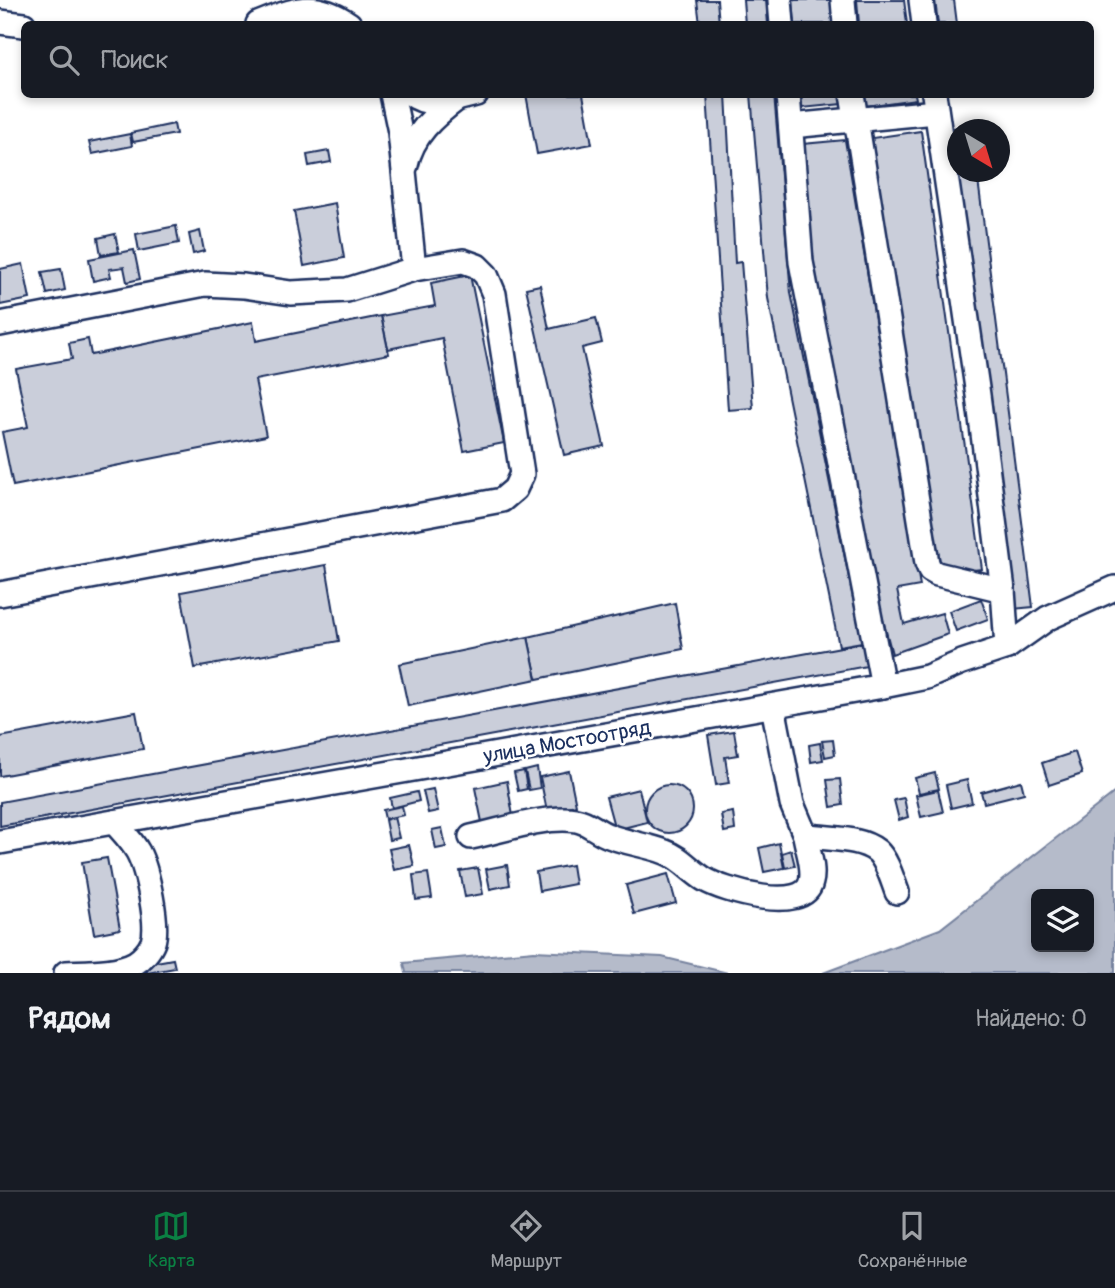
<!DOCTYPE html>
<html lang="ru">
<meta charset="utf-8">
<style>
body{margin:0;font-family:Pangolin,sans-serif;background:#20242c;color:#f1f3f6}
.controls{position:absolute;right:21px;bottom:21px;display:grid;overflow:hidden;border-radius:10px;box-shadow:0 4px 10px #0003}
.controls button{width:63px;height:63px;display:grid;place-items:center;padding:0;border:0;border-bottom:2px solid #363941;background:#171b24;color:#f1f3f6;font:35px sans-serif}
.compass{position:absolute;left:947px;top:119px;width:63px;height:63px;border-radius:50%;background:#171b24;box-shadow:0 4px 10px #0003;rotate:142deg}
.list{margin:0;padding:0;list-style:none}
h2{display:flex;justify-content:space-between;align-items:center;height:91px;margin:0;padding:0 28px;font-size:30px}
h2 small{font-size:23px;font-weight:400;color:#9ea1a6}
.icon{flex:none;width:38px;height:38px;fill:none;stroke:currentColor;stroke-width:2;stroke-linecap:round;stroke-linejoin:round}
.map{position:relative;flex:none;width:1115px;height:973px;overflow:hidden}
.search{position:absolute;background:#171b24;box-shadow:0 4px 10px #0003;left:21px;right:21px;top:21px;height:77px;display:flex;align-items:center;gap:18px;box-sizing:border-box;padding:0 24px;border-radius:10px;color:#9ea1a6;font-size:26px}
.sheet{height:217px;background:#171b24}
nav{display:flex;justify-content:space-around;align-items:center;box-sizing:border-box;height:98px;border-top:2px solid #363941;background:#171b24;font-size:19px;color:#9ea1a6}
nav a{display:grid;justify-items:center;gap:4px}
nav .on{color:#0b8043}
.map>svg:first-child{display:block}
</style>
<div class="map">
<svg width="1115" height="973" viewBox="0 0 1115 973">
<rect width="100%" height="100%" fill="#fff"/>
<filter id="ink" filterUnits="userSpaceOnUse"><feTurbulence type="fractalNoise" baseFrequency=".0143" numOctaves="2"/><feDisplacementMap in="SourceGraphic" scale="14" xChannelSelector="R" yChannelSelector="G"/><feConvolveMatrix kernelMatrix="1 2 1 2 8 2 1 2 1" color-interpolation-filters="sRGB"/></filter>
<g filter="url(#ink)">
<!-- water -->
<g fill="#b5bbca" stroke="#77839f" stroke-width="2" fill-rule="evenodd">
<path d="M1115 792V973H823L940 929ZM1036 894H1089V947H1036Z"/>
<path d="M534 951 662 957 728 973H406L404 963Z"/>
</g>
<!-- building -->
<g fill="#caceda" stroke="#1b2f5e" stroke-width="2">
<path d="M697 0H717L719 24H700Z"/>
<path d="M743 0H766L768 24H745Z"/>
<path d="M793 0H833L835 24H795Z"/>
<path d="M857 0H904L907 24H859Z"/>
<path d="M935 0H954L957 24H938Z"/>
<path d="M526 94H583L592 144 537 154Z"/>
<path d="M707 94H726L735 263 741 262 753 408 728 410Z"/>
<path d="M751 94H774L791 293 862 642 839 646 768 298Z"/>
<path d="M801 94H841L842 104 802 108Z"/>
<path d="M865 94H915L916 99 866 106Z"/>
<path d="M174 124 176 134 133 142 131 133Z"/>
<path d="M972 126V130H958V172H977L1033 607 1013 609 952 128Z"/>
<path d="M921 131 982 569 964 571 941 568 897 318 872 138Z"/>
<path d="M130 134 132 146 92 154 89 142Z"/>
<path d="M845 140 920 586 897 590 904 624 942 613 948 634 892 654 881 612 814 267 803 144Z"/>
<path d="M329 151 331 162 309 166 307 155Z"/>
<path d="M335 203 344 258 304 266 294 211Z"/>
<path d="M176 226 179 243 139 251 136 234Z"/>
<path d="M200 231 204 251 193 254 189 234Z"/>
<path d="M115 234 119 252 101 255 98 238Z"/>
<path d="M134 250 140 279 127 282 124 267 109 269 111 277 93 281 89 259Z"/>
<path d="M23 264 30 299 0 305V269Z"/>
<path d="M61 269 65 290 47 294 42 272Z"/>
<path d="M470 275 504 443 464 451 442 338 388 349 381 316 435 306 431 283Z"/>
<path d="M540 285 549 329 596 318 602 343 582 348 604 446 564 455 526 288Z"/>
<path d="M381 316 389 354 255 380 266 436 13 486 2 432 28 427 16 369 72 359 69 343 88 339 91 355 253 322 256 341Z"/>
<path d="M326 565 339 641 195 668 181 592Z"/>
<path d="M981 599 988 619 956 631 949 611Z"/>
<path d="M675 603 683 649 537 679 528 637Z"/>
<path d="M528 637 537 679 408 706 399 664Z"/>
<path d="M863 643 867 666 0 826V802Z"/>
<path d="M136 712 143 749 0 776V737Z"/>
<path d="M734 731 738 755 725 757 729 783 716 785 708 735Z"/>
<path d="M833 740 835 755 825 757 822 741Z"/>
<path d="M820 743 823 760 811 762 809 745Z"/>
<path d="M1075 752 1082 774 1049 785 1042 763Z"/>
<path d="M537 768 540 788 529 790 525 771Z"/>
<path d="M524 771 527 789 518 791 514 773Z"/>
<path d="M569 771 576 805 547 811 540 777Z"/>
<path d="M935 773 939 789 919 793 915 778Z"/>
<path d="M840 779 843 805 831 807 827 780Z"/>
<path d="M967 780 972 803 951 808 946 785Z"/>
<path d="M507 781 513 816 482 822 475 788Z"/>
<path d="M1021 781 1024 793 984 803 981 792Z"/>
<circle cx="669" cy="809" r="24"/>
<path d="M433 789 438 811 428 813 423 791Z"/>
<path d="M639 789 647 822 615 830 606 797Z"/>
<path d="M938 790 943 812 921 817 916 795Z"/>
<path d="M417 792 419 801 392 808 390 798Z"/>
<path d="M904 798 908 817 899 820 894 800Z"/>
<path d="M402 806 404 815 385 819 383 810Z"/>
<path d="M733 812 735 830 724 832 721 814Z"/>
<path d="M394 817 399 838 389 840 385 820Z"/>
<path d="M442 828 446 847 436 849 432 830Z"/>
<path d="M779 843 784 868 764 872 759 848Z"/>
<path d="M409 845 414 866 394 870 389 849Z"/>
<path d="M791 850 795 866 785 868 782 853Z"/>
<path d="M107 858 120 929 94 934 82 862Z"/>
<path d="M507 865 510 885 490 889 486 869Z"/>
<path d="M572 865 575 884 539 891 536 872Z"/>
<path d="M478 868 483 894 465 897 460 871Z"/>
<path d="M428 873 432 898 416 900 413 875Z"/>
<path d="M668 874 676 903 634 914 626 885Z"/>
<path d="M173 959 175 968 147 973 145 964Z"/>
</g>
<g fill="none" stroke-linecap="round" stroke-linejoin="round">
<!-- minor casing -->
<g stroke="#1b2f5e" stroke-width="28">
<g id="minor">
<path d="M780 0 782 24"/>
<path d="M843 0 845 24"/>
<path d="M921 0 924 24"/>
<path d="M0 22 24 25"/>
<path d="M258 24C294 9 315 0 349 24"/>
<path d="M392 94 400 132 414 269"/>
<path d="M411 94C429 109 455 99 476 94"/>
<path d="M788 94 801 262 883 686"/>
<path d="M852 94 927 563 930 570 937 574 1003 590"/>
<path d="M934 94 978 395 1003 590 1007 647"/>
<path d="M791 126 936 112"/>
<path d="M406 165C412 135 434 116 458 98"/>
<path d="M0 324 205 284 244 286 291 293 347 290 414 269 463 261 477 266 486 275 494 294 522 474 515 489 502 500 0 594"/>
<path d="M773 706 792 804 805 835C827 840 858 836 877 851 887 860 892 879 897 892"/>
<path d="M471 837C501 831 545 815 576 820 589 822 597 832 609 836 627 843 647 845 665 852 680 857 691 871 704 879 723 891 804 914 811 882 815 868 807 849 805 835"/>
<path d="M0 842 883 686 927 677 962 662 1007 647 1048 618 1115 588"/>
<path d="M66 973C87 972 117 973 135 963 142 959 150 950 153 942 159 924 147 869 138 852 132 841 122 831 114 822"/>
</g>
</g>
<!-- minor -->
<use href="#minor" stroke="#fff" stroke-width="23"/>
</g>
</g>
<g text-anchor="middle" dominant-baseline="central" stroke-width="5" stroke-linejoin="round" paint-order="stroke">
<!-- street labels -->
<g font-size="21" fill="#1b2f5e" stroke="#fff">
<text transform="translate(567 742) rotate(-10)">улица Мостоотряд</text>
</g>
</g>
</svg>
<div class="controls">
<button><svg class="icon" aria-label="layers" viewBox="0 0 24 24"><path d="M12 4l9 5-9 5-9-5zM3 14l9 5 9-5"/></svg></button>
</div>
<svg class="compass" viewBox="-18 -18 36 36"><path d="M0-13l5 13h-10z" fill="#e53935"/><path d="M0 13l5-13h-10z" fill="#9ea1a6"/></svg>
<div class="search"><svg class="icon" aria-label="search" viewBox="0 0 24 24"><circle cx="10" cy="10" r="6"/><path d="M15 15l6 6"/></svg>Поиск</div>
</div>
<section class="sheet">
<h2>Рядом<small>Найдено: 0</small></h2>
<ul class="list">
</ul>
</section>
<nav>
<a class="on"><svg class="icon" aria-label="map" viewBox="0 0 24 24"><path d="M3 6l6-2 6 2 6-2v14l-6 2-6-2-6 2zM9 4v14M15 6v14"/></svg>Карта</a>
<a><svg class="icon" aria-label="directions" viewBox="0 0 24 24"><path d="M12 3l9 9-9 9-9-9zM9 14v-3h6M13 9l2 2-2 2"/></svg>Маршрут</a>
<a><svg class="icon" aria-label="saved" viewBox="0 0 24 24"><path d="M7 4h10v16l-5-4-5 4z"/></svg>Сохранённые</a>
</nav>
